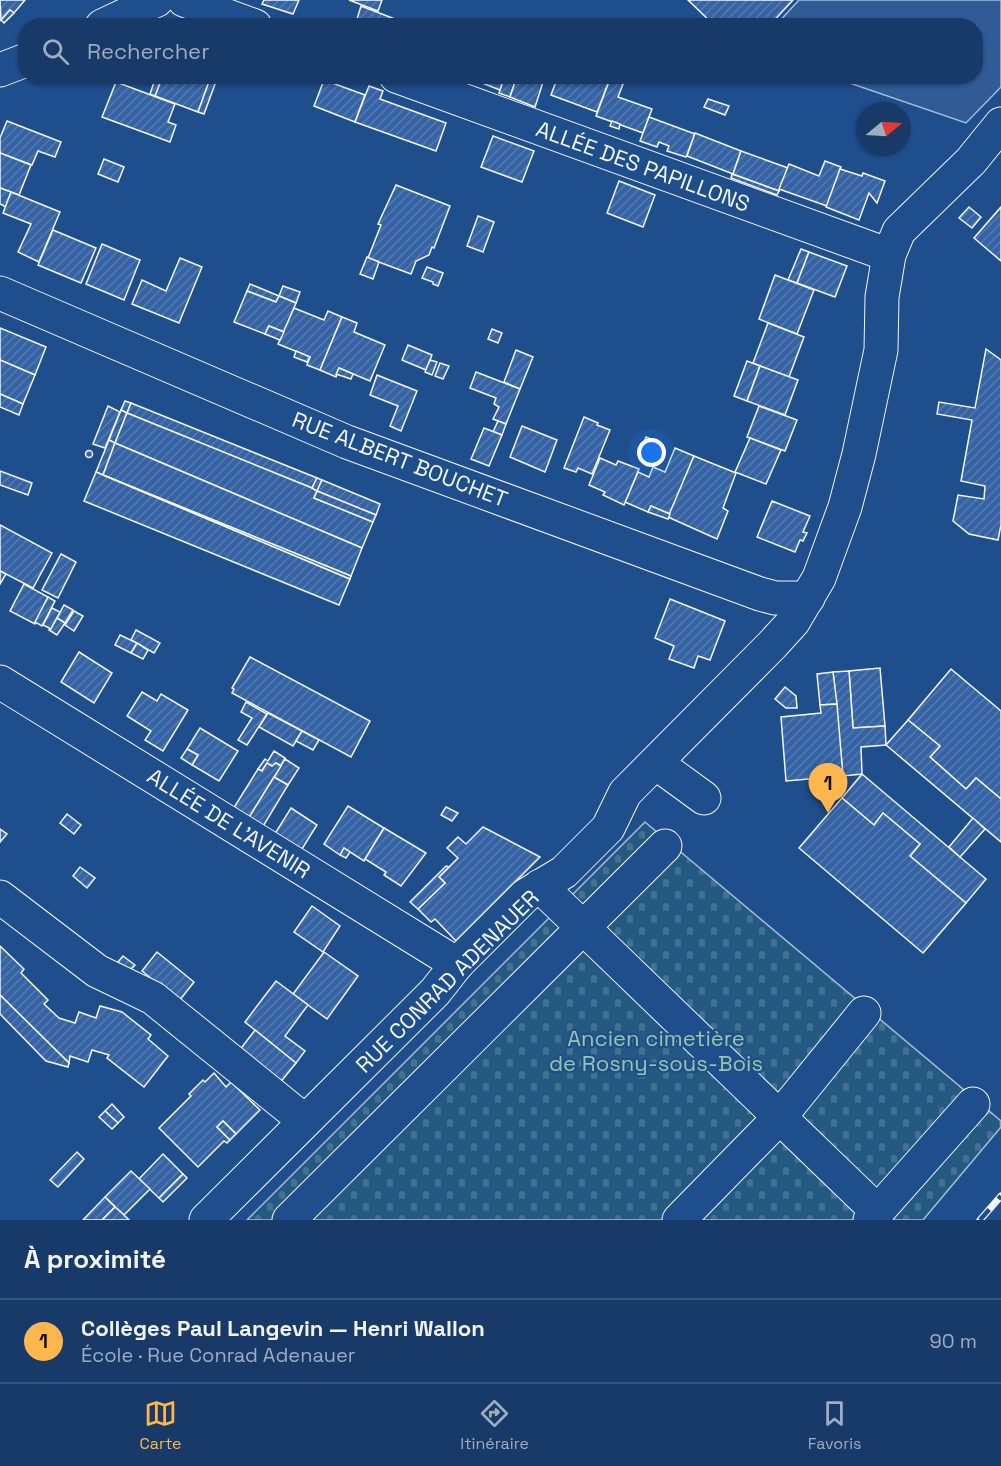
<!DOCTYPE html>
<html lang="fr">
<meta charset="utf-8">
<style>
body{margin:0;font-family:"Space Grotesk",sans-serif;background:#244571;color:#f1f3f6}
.compass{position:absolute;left:857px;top:102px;width:54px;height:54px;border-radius:50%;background:#173a69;box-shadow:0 2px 4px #0004;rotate:72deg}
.you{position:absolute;left:652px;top:453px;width:21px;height:21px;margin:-15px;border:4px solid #fff;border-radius:50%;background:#1a73e8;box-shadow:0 0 0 9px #1a73e833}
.badge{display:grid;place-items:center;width:39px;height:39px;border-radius:50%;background:#ffb74d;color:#111;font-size:20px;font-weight:700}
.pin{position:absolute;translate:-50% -50px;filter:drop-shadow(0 2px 3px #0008)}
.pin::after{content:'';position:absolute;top:32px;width:21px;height:18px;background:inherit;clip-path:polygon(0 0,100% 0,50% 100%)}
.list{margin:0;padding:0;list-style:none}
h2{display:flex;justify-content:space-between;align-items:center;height:78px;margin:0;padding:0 24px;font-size:26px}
h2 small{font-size:20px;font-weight:400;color:#9eadc0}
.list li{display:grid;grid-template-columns:39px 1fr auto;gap:18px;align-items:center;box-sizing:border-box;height:84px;padding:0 24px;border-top:2px solid #36547d}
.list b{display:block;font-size:22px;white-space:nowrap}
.list p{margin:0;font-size:20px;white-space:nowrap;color:#9eadc0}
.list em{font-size:20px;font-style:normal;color:#9eadc0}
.icon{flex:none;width:33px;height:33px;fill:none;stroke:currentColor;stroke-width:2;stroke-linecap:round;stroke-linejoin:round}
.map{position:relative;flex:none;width:1001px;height:1220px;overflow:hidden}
.search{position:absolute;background:#173a69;box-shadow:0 2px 4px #0004;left:18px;right:18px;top:18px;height:66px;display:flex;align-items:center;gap:15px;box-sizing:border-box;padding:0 21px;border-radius:24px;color:#9eadc0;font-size:22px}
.sheet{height:162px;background:#173a69}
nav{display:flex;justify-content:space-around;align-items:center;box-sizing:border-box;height:84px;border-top:2px solid #36547d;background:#173a69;font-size:16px;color:#9eadc0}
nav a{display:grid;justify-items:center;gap:3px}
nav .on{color:#ffb74d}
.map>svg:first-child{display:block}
</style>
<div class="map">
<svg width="1001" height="1220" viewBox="0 0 1001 1220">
<defs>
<pattern id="cemetery-stones" width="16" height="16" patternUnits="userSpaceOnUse" patternTransform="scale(1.5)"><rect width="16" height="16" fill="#245a82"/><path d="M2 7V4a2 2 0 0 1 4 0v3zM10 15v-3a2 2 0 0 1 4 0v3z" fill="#447295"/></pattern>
<pattern id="building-hatch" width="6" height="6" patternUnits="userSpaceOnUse" patternTransform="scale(1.5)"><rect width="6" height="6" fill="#3563a3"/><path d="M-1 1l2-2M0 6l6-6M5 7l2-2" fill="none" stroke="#537ab1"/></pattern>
</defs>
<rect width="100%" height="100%" fill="#1f4e8c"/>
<!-- cemetery -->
<path fill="url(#cemetery-stones)" stroke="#a8bbd7" stroke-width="1.5" d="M645 822 1001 1121V1127L923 1220H247Z"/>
<!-- parking -->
<path fill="#305b95" stroke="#a8bbd7" stroke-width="1.5" d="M799 0H1001V87L966 123 832 77 976 76V26L776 25Z"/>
<!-- building -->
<g fill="url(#building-hatch)" stroke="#f2f6ff" stroke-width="1.5">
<path d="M0 0H25L14 13 10 10 1 20Z"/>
<path d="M264 0H299L293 14 262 4Z"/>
<path d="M349 0H382L378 11Z"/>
<path d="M688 0H793L769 26H715Z"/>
<path d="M361 6 413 26H372L357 19Z"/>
<path d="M10 10 14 13 4 23 1 20Z"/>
<path d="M357 19 372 25V26H354Z"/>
<path d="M156 76H163L155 96 150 94Z"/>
<path d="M163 76H211L198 112 155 96Z"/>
<path d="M211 76H218L204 114 198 112Z"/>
<path d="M464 76H505L500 90Z"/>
<path d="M505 76H517L510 97 499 93Z"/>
<path d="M517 76H545L535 107 510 97Z"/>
<path d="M558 76H597L609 81 597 112 551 95Z"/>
<path d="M610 76H626L623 84 610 79Z"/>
<path d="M610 79 623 84 618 97 652 109 643 133 596 116Z"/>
<path d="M324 80 365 95 355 122 314 106Z"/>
<path d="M116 82 175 104 168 122 176 125 170 142 102 117Z"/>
<path d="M369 86 383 91 380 99 446 123 436 151 355 122Z"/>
<path d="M708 99 729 106 725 115 704 107Z"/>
<path d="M649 117 695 134 686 157 667 151 669 146 659 142 657 147 640 141Z"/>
<path d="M7 121 61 142 55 157 38 151 32 165 0 153V138Z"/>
<path d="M612 121 620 124 619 129 610 126Z"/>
<path d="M695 133 741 151 733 174 687 156Z"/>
<path d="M493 136 534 151 522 182 481 167Z"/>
<path d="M741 151 788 168 779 191 733 174Z"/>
<path d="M0 153 31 165 19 195 0 188Z"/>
<path d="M104 159 124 167 118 182 98 174Z"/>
<path d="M825 161 841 167 827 206 779 189 789 164 819 176Z"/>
<path d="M840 169 862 176 863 173 885 181 877 203 869 193 859 220 826 207Z"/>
<path d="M732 174 779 191 777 195 731 178Z"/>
<path d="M619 181 655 195 643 227 607 213Z"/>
<path d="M396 185 450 206 434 248 432 247 429 255 416 261 411 274 368 258 381 225 378 224Z"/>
<path d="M0 188 11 192 6 207 0 204Z"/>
<path d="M11 192 60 212 39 262 18 252 31 224 3 213Z"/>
<path d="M969 207 981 217 972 228 959 218Z"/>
<path d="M1001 207V261L974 238Z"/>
<path d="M478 216 494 222 483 252 467 246Z"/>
<path d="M53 230 96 248 81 283 38 265Z"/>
<path d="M102 244 140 260 124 300 86 284Z"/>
<path d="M801 249 809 252 797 283 788 280Z"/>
<path d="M809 252 847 266 835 297 797 283Z"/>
<path d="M367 257 379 262 373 279 360 274Z"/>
<path d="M180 258 202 267 179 323 132 304 142 280 166 291Z"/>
<path d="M427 267 443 273 438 286 433 284V282L422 278Z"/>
<path d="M775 275 814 290 797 334 759 319Z"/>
<path d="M250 284 279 296 276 302 247 291Z"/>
<path d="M283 286 300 292 296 303 279 296Z"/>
<path d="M247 291 276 302 279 296 296 303 284 332 269 326 265 334 234 322Z"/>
<path d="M294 308 324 320 328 311 342 317 320 370 307 365 310 357 278 344Z"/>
<path d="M342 317 357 323 354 332 385 345 370 381 339 368 336 377 320 370Z"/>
<path d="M768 323 804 337 789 377 753 363Z"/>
<path d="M269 326 284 332 280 340 265 334Z"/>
<path d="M0 328 46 347 35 375 0 360Z"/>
<path d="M492 329 502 333 498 343 488 339Z"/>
<path d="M408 345 432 355 426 370 402 360Z"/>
<path d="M986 349 1001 360V525L998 540 969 534 953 521 958 495 984 499 985 486 961 481 972 420 937 414 939 402 975 408Z"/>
<path d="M516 350 533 357 520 389 504 382Z"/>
<path d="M296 351 310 357 307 362 294 357Z"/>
<path d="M0 360 35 375 23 404 0 394Z"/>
<path d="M430 360 437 362 432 375 425 372Z"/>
<path d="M747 361 760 366 747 401 734 396Z"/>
<path d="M440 363 449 366 443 379 435 376Z"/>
<path d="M760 366 798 380 785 415 747 401Z"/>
<path d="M339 368 353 374 351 379 336 374Z"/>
<path d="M476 372 520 389 506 424 493 419 499 407 494 404 496 398 470 388Z"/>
<path d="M377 375 417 391 401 431 390 426 398 406 370 395Z"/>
<path d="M0 394 23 404 19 415 0 407Z"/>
<path d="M125 401 131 403 127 413 121 410Z"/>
<path d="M131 403 317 478 312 488 127 413Z"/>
<path d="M108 406 120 412 105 448 93 444Z"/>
<path d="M759 406 797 420 785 451 747 437Z"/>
<path d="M121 410 127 413 115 443 109 440Z"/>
<path d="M127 413 312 488 317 491 314 498 373 522 362 548 115 443Z"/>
<path d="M584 417 598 423 597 425 610 430 592 474 578 468 576 472 564 468Z"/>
<path d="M498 421 506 424 502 435 493 432Z"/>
<path d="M522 426 557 440 545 472 510 457Z"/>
<path d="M484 428 502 435 489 466 471 459Z"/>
<path d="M646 437 651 439 648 446 643 444Z"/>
<path d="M750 438 781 450 766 484 735 472Z"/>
<path d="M109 440 115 443 103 475 96 472Z"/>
<path d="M115 443 362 548 351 576 103 475Z"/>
<path d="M675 448 694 456 670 514 651 506 648 512 625 502 638 472 649 477 653 467 665 472Z"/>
<circle cx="89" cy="454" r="3.5"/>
<path d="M694 456 736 473 723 508 728 511 717 539 668 517Z"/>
<path d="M600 458 616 465 618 461 639 469 624 505 603 495 605 492 589 485Z"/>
<path d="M0 471 32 483 28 495 0 485Z"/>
<path d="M96 472 350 579 339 605 84 501Z"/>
<path d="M103 475 351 576 350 579 305 560Z"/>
<path d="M317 478 322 480 317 491 312 488Z"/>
<path d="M322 480 380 504 376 515 317 491Z"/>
<path d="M317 491 376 515 373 522 314 498Z"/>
<path d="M772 501 810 516 803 532 807 533 803 541 800 540 795 552 757 537Z"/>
<path d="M651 506 670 514 668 519 648 512Z"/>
<path d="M0 525 52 553 33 588 0 571Z"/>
<path d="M61 554 76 562 58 598 42 590Z"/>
<path d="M0 571 6 574 0 584Z"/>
<path d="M24 584 48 597 35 624 10 611Z"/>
<path d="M48 597 55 601 42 626 35 622Z"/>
<path d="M670 599 725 621 710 660 698 656 694 668 669 659 674 646 655 638Z"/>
<path d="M64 605 73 610 65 623 57 618Z"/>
<path d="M52 608 60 612 51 629 43 625Z"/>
<path d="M74 611 83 616 74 631 65 625Z"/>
<path d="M57 618 65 623 57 635 49 630 51 629Z"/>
<path d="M136 630 160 643 154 653 131 640Z"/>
<path d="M120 635 137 643 131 653 115 645Z"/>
<path d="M137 643 148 650 143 659 131 653Z"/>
<path d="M79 652 112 673 94 703 61 682Z"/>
<path d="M250 657 370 721 351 757 232 693 234 689 232 688Z"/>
<path d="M880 668 885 726 853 728 849 671Z"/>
<path d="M951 669 1001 711V799L976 778 966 789 930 757 940 746 908 720Z"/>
<path d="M849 671 853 728 885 726 886 745 861 747 862 774 843 776 833 672Z"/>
<path d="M833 672 837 704 820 705 817 674Z"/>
<path d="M785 687 796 696 797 708H786L775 699Z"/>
<path d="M142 692 157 701 161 694 188 710 163 751 145 740 151 731 127 716Z"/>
<path d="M246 702 267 714 247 745 238 740 252 718 241 712Z"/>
<path d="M837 704 843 776 786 781 781 717 821 713 820 705Z"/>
<path d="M268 713 302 731 293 746 259 727Z"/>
<path d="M908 720 940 746 930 757 966 789 976 778 1001 799V842L886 745Z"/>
<path d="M200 728 238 751 219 781 192 765 198 755 187 749Z"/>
<path d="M302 731 319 740 313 750 296 741Z"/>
<path d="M187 749 198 755 192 765 181 758Z"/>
<path d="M274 751 285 758 281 766 276 763 272 766 267 763 262 771 258 769 265 759 268 761Z"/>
<path d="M285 759 299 768 288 785 274 777Z"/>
<path d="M267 763 272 766 276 763 281 766 245 824 230 814 258 769 262 771Z"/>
<path d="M862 774 986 879 966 903 910 856 920 844 883 813 874 825 842 798Z"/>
<path d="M274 777 288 785 259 833 245 824Z"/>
<path d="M842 798 874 825 883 813 920 844 910 856 966 903 923 953 799 848Z"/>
<path d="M348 806 384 828 364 861 344 848 340 855 324 844Z"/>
<path d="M446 807 458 813 452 821 441 815Z"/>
<path d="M291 808 317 825 297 857 271 840Z"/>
<path d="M67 814 81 825 74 834 60 823Z"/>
<path d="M973 818 985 829 960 857 949 847Z"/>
<path d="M483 827 540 857 456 941 435 919 431 922 418 909 445 883 439 877 458 858 447 848 458 837 466 844Z"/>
<path d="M384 828 426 853 401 886 384 875 386 872 365 859Z"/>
<path d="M0 829 7 834 0 842Z"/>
<path d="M344 848 350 852 346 858 340 855Z"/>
<path d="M446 866 449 867 439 877 445 883 418 909 410 902Z"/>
<path d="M80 867 95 878 87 888 73 876Z"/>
<path d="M312 906 340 926 323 952 294 932Z"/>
<path d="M0 946 24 969 21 973 48 1000 44 1004 59 1018 75 1023 79 1012 96 1018 100 1006 122 1012 151 1035 148 1039 168 1056 144 1087 107 1058 109 1055 92 1050 88 1062 70 1056 69 1063 0 995Z"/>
<path d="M157 952 194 982 179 1001 142 971Z"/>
<path d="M324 952 358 976 327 1019 293 994Z"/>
<path d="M123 956 135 965 129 971 118 962Z"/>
<path d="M276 981 308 1005 285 1036 305 1051 296 1063 245 1022Z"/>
<path d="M0 995 69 1063 68 1067 46 1061 0 1014Z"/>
<path d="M255 1030 296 1063 279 1084 239 1051Z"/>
<path d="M214 1073 226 1087 231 1082 260 1110 236 1134 223 1121 217 1127 230 1140 227 1143 224 1141 198 1167 159 1128 191 1096 189 1094 203 1080 205 1082Z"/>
<path d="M112 1104 124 1117 118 1123 105 1111Z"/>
<path d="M105 1111 118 1123 112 1129 99 1117Z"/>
<path d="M223 1121 236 1134 230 1140 217 1127Z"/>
<path d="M77 1152 84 1159 58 1187 50 1180Z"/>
<path d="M163 1154 183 1174 159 1198 139 1179Z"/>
<path d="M131 1171 150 1189 124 1215 105 1197Z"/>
<path d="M183 1174 187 1178 163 1202 159 1198Z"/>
<path d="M105 1197 115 1207 102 1220H83Z"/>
<path d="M115 1207 124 1215 129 1220H102Z"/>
</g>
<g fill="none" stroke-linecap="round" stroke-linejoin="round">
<!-- minor casing -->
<g stroke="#f2f6ff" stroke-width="35">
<g id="minor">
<path d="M184 0 255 26"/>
<path d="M102 26 157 0"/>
<path d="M0 70 26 60"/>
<path d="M396 76 889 255"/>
<path d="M0 293 347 442 760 594 775 598H808"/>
<path d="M0 682 457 964"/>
<path d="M656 763 704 798"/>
<path d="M540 886 878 1212"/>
<path d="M0 897 97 971 153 998 305 1121"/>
<path d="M206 1220 435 992 457 964 526 895 564 872 608 828 625 793 773 644 793 622 819 578 845 507 859 454 881 350 882 297 889 255 899 231 971 161 1001 124"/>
<path d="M289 1220 665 846"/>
<path d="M679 1220 779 1118 864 1013"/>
<path d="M870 1220 973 1104"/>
</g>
</g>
<!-- minor -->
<use href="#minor" stroke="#1f4e8c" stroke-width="33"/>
<!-- rail casing -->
<g stroke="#f2f6ff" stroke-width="7">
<path id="rail" d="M980 1220 1001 1196"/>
</g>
<!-- rail -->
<use href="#rail" stroke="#1f4e8c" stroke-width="4.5" stroke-dasharray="14" stroke-linecap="butt"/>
</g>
<g text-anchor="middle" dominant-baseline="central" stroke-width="4.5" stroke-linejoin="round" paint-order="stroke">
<!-- street labels -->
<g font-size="22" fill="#f2f6ff" stroke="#1f4e8c">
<text transform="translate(643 166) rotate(20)">ALLÉE DES PAPILLONS</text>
<text transform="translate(400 459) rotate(21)">RUE ALBERT BOUCHET</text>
<text transform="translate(229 823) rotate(32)">ALLÉE DE L'AVENIR</text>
<text transform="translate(447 981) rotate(-45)">RUE CONRAD ADENAUER</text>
</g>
<!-- park labels -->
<g font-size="22" fill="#97c8a6" stroke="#1f4e8c">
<text x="656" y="1038">Ancien cimetière<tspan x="656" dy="25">de Rosny-sous-Bois</tspan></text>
</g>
</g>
</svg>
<svg class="compass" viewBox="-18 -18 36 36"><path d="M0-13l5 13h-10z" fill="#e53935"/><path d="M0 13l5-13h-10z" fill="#9eadc0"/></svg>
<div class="you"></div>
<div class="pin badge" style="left:828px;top:813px">1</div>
<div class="search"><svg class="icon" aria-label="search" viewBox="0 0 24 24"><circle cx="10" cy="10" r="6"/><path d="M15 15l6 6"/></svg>Rechercher</div>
</div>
<section class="sheet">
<h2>À proximité<small></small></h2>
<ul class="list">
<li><span class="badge">1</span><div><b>Collèges Paul Langevin — Henri Wallon</b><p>École · Rue Conrad Adenauer</p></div><em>90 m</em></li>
</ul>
</section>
<nav>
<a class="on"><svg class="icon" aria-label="map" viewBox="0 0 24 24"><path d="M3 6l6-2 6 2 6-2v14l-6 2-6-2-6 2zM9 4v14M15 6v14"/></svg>Carte</a>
<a><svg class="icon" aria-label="directions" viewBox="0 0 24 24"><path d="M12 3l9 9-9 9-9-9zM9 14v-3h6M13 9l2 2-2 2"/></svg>Itinéraire</a>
<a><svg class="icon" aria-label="saved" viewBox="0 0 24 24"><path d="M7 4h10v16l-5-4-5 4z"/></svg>Favoris</a>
</nav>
